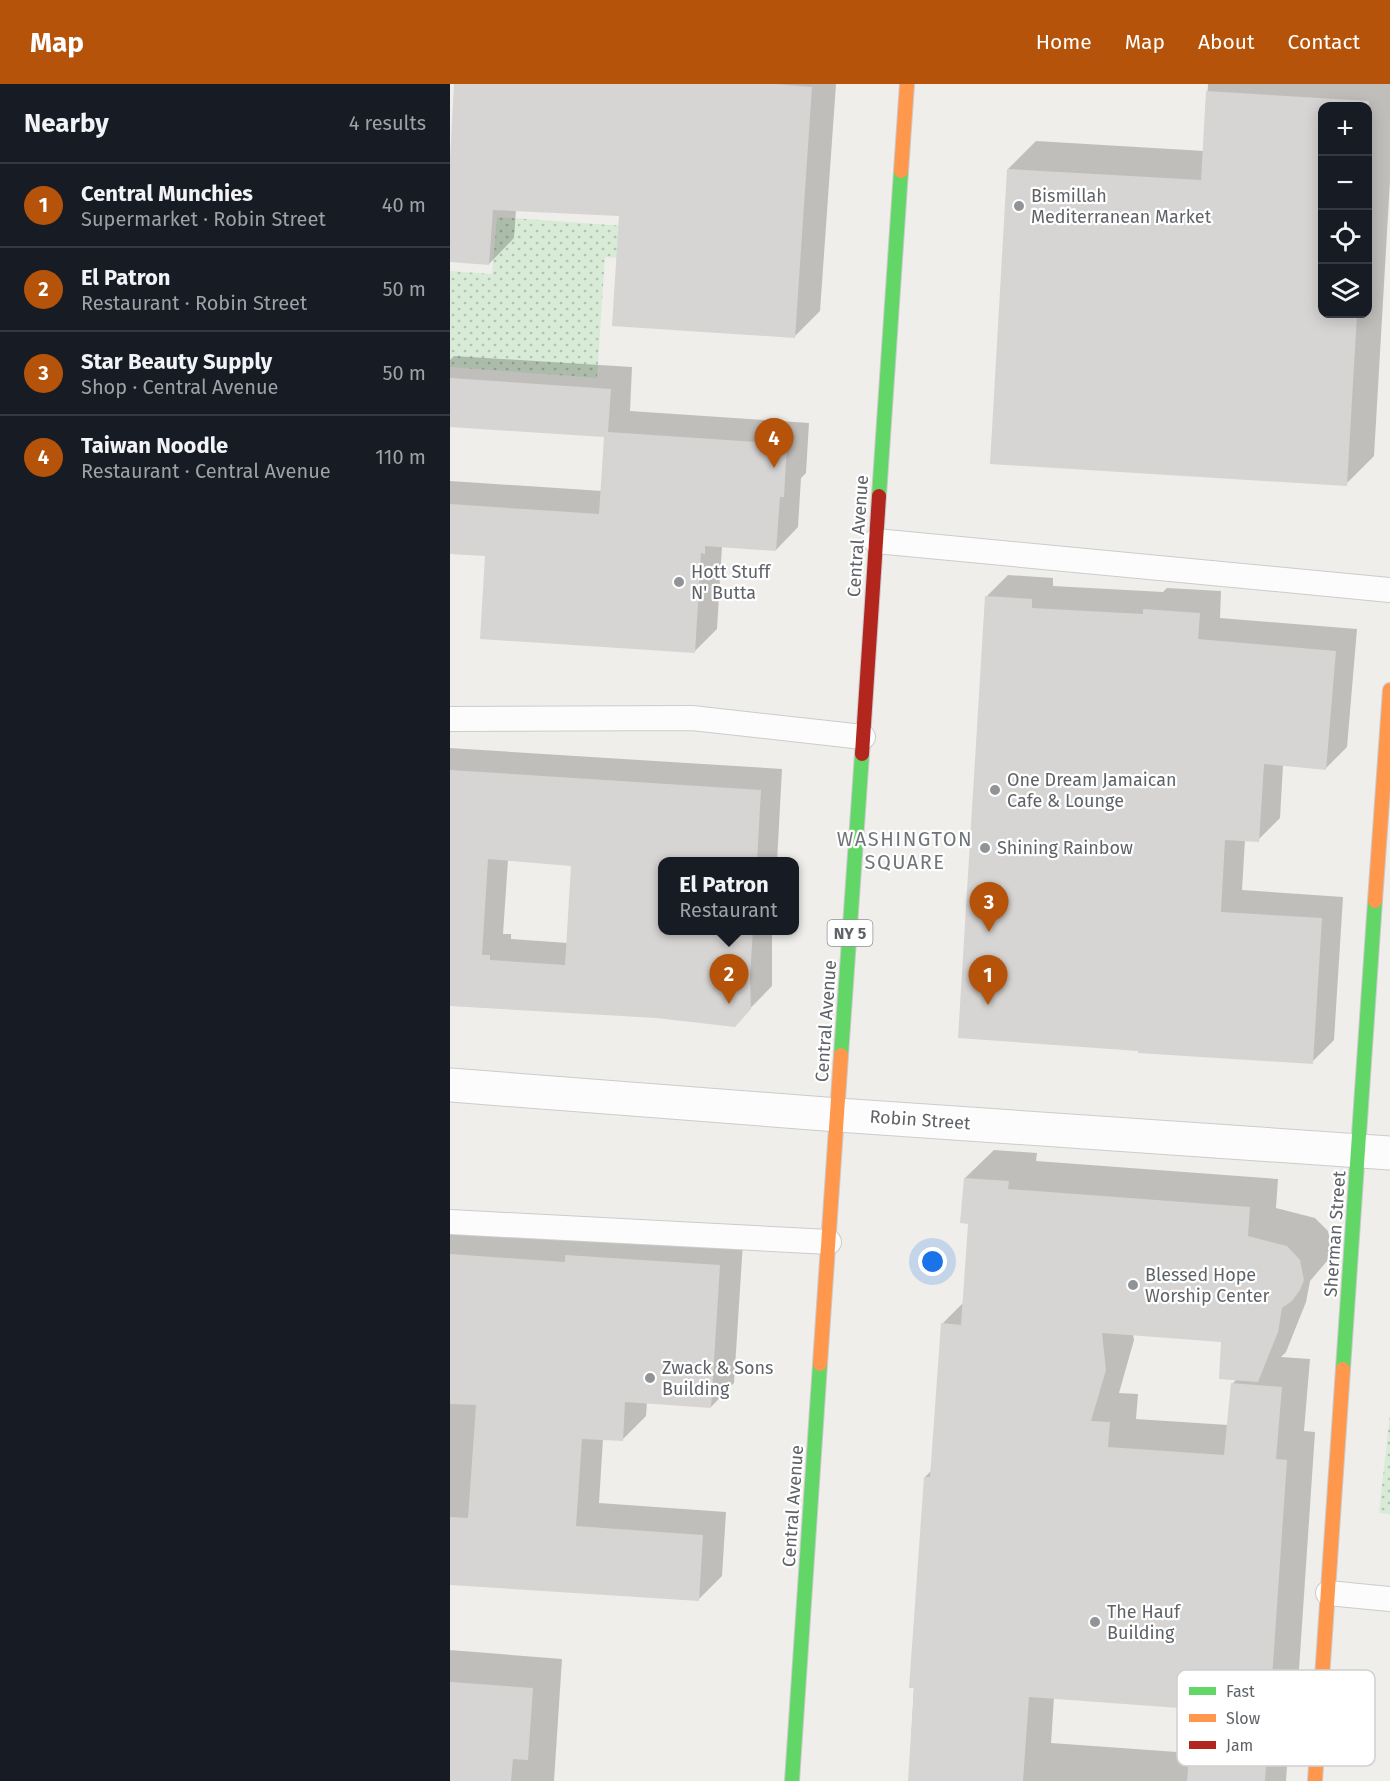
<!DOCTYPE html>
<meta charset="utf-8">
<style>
body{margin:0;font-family:"Fira Sans",sans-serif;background:#20242c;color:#f1f3f6}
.controls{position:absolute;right:18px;top:18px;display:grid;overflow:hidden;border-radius:12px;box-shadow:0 3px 15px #0003}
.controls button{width:54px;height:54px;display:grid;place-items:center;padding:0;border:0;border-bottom:2px solid #363941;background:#171b24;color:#f1f3f6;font:30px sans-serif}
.you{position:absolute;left:483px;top:1178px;width:21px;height:21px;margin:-15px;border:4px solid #fff;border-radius:50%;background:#1a73e8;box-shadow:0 0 0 9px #1a73e833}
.badge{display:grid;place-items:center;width:39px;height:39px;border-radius:50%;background:#b45309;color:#fff;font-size:20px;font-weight:700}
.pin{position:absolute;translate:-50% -50px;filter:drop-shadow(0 2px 3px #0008)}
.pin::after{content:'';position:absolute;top:32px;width:21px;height:18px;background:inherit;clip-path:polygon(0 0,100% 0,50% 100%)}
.popup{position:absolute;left:208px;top:773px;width:141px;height:78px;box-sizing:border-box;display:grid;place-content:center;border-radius:12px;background:#171b24;filter:drop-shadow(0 2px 4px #0005);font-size:20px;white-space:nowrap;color:#9ea1a6}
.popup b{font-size:22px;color:#f1f3f6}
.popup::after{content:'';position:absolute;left:50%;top:100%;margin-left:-12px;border:12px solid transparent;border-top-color:#171b24}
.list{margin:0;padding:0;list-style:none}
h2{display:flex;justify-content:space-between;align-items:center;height:78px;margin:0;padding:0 24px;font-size:26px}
h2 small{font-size:20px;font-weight:400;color:#9ea1a6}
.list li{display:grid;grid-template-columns:39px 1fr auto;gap:18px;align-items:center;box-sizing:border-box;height:84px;padding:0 24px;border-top:2px solid #363941}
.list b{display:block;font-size:22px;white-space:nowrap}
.list p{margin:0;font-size:20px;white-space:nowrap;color:#9ea1a6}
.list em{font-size:20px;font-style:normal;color:#9ea1a6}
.icon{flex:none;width:33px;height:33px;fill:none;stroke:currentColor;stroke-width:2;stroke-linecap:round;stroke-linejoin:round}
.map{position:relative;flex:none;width:940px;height:1697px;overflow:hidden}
header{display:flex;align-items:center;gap:36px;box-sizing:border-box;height:84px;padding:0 30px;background:#b45309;color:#fff}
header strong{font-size:28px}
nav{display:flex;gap:33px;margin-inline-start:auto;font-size:21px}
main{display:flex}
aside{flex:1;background:#171b24}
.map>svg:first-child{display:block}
</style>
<header>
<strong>Map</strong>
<nav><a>Home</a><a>Map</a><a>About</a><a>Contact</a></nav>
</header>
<main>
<aside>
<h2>Nearby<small>4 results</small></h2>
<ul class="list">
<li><span class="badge">1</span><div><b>Central Munchies</b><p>Supermarket · Robin Street</p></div><em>40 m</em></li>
<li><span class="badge">2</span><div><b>El Patron</b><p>Restaurant · Robin Street</p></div><em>50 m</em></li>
<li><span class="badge">3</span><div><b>Star Beauty Supply</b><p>Shop · Central Avenue</p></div><em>50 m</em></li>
<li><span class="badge">4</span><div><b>Taiwan Noodle</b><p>Restaurant · Central Avenue</p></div><em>110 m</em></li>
</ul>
</aside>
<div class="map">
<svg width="940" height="1697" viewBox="0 0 940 1697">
<defs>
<pattern id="grass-dots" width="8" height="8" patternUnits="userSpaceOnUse" patternTransform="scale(1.5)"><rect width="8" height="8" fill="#d8ebd6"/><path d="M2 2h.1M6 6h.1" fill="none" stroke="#b2c2b1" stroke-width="1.8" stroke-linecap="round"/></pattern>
</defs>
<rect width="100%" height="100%" fill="#efeeea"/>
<!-- grass -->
<g fill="url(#grass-dots)">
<path d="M47 133 232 146 230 178 155 173 147 294 0 283V187L42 190Z"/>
<path d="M940 1330V1430L929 1429Z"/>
</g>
<!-- shadow -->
<g fill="#0003" fill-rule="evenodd">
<path d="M6 0H386L370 227 344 253 170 130 66 126 64 154 39 180 0 177V93Z"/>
<path d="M758 0H940V97L924 372 896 400 558 85 586 57 754 67ZM872 22H918V230H872Z"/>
<path d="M4 272 182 283 180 327 359 339 356 389 351 394 348 443 326 466 272 462 267 545 245 567 37 471 0 469V397L152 407 156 352 0 341V276Z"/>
<path d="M558 491 603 494V502L713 508 717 504 771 507 770 534 907 545 897 663 875 685 833 681 830 734 808 756 795 755 792 806 893 813 884 956 862 978 536 513Z"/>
<path d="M0 664 332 685 327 778H213V846H322V902L284 941 206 933 0 920ZM58 776 123 781 118 859 61 855V850H53Z"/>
<path d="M544 1066 587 1069 586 1077 828 1095 826 1124 865 1134 878 1147 882 1166 878 1176 860 1197 856 1218 836 1268 831 1273 860 1275 854 1347 865 1348 844 1660 838 1666 836 1697H459L475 1393 482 1386 492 1240 514 1218 520 1139 515 1094ZM683 1250 773 1257 787 1295 782 1300 778 1341 686 1335 688 1310 669 1309 684 1256ZM604 1613 745 1624 741 1669 601 1659Z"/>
<path d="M0 1145 293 1158 284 1299 261 1323 197 1318 196 1332 172 1356 153 1355 149 1419 276 1428 272 1492 248 1516 0 1500Z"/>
<path d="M0 1566 112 1575 104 1697H0Z"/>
</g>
<!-- building -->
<g fill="#d6d5d3" fill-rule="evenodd">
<path d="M4 0H325L362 3 345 254 162 242 169 132 43 126 39 181 0 178V75Z"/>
<path d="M756 7 919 17 918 42V22H873V230H907L897 402 540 380 557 85 751 96Z"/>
<path d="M0 294 161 305 158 348 337 360 334 413H330L326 467 255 462V470L251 469 245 569 30 555 35 472 0 470V420L149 430 154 353 0 343Z"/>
<path d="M535 512 582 515V524L693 530V525L750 529 748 555 886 567 876 686 814 680 809 758 775 756 771 828 872 834 863 980 688 969V967L508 954Z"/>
<path d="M0 686 311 706 307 777H213V846H303L300 892 301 925 285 943 206 934 0 922ZM38 775 121 782 115 881 40 876V871H32Z"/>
<path d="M514 1094 559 1097 558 1105 800 1123 798 1152 837 1162 850 1176 854 1196 850 1206 842 1217 832 1224 828 1248 808 1298 769 1295 771 1258 652 1249 656 1286 641 1337 660 1338 658 1363 774 1371 781 1299 832 1303 826 1375 837 1376 815 1697H737L743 1625 579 1613 573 1697H458L464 1604H459L474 1393H480L491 1239 511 1241 518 1140 510 1139Z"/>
<path d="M0 1170 115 1178V1171L270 1181 261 1324 175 1318 173 1357 132 1355 126 1442 253 1451 249 1517 0 1501V1433L18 1434 26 1321 0 1320Z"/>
<path d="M0 1598 83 1604 78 1676 63 1675 61 1697H0Z"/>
</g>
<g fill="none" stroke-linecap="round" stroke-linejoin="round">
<!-- lane casing -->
<g stroke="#cbcccc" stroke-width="26">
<g id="lane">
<path d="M426 457 940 506"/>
<path d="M0 635 242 634 413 653"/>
<path d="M0 1138 379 1158"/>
<path d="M878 1509 940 1515"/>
</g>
</g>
<!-- street casing -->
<g stroke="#cbcccc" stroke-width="35">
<path id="street" d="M0 1001 388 1031 940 1069"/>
</g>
<!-- fast casing -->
<g stroke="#cacacb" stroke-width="16">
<g id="fast">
<path d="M429 412 451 87"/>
<path d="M391 971 412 670"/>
<path d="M893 1285 925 817"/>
<path d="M342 1697 370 1280"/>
</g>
</g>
<!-- slow casing -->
<g stroke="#cacacb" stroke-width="16">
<g id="slow">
<path d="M451 87 457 0"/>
<path d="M925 817 940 606"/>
<path d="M370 1280 391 971"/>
<path d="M865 1697 893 1285"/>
</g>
</g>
<!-- jam casing -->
<g stroke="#cacacb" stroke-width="16">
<path id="jam" d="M412 670 429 412"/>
</g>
<!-- lane -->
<use href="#lane" stroke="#fdfcfc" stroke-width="24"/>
<!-- street -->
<use href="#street" stroke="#fdfcfc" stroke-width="33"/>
<!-- fast -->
<use href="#fast" stroke="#63d668" stroke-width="14"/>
<!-- slow -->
<use href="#slow" stroke="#ff974d" stroke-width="14"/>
<!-- jam -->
<use href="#jam" stroke="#b3261e" stroke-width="14"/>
</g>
<!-- markers -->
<g fill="#919496" stroke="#fff" stroke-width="2">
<circle cx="569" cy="122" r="6"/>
<circle cx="229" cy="498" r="6"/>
<circle cx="545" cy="706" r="6"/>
<circle cx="535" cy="764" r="6"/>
<circle cx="683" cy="1201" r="6"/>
<circle cx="200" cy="1294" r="6"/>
<circle cx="645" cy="1538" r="6"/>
</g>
<g text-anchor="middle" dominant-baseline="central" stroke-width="4.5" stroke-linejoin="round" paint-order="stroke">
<!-- shield labels -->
<rect fill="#fff" stroke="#8f9295" stroke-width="1.5" x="377.5" y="836" width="45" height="26" rx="4.5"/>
<g font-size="16" font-weight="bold" fill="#5f6368">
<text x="400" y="849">NY 5</text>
</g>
<!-- poi labels -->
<g font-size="18" fill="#5f6368" stroke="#fff" text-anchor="start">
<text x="581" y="112">Bismillah<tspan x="581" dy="21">Mediterranean Market</tspan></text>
<text x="241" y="488">Hott Stuff<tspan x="241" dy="21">N' Butta</tspan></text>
<text x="557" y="696">One Dream Jamaican<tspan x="557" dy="21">Cafe &amp; Lounge</tspan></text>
<text x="547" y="764">Shining Rainbow</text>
<text x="695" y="1191">Blessed Hope<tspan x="695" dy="21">Worship Center</tspan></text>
<text x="212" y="1284">Zwack &amp; Sons<tspan x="212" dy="21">Building</tspan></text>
<text x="657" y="1528">The Hauf<tspan x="657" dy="21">Building</tspan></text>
</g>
<!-- street labels -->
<g font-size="18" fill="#5f6368" stroke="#fff">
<text transform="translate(408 452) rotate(-86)">Central Avenue</text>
<text transform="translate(376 937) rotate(-86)">Central Avenue</text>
<text transform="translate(470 1036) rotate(4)">Robin Street</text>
<text transform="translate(885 1150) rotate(-86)">Sherman Street</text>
<text transform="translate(343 1422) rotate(-86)">Central Avenue</text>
</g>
<!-- neighbourhood labels -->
<g font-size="20" letter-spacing="1.5" fill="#70757a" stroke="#fff">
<text x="455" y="755">WASHINGTON<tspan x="455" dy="23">SQUARE</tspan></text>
</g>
</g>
<!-- legend -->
<rect x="727" y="1586" width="198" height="96" rx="9" fill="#fff" stroke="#cfd0d2" stroke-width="1.5"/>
<rect x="739" y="1603" width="27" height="8" fill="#63d668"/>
<rect x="739" y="1630" width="27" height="8" fill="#ff974d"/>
<rect x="739" y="1657" width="27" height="8" fill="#b3261e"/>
<g font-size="16" fill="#5f6368">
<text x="776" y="1613">Fast</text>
<text x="776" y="1640">Slow</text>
<text x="776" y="1667">Jam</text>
</g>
</svg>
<div class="controls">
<button>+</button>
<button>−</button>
<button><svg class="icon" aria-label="locate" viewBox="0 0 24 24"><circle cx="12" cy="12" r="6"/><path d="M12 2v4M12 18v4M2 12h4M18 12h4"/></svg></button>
<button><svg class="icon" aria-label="layers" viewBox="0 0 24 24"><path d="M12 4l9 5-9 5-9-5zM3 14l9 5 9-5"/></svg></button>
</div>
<div class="you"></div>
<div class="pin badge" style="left:538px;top:921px">1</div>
<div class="pin badge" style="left:279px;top:920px">2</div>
<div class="popup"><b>El Patron</b>Restaurant</div>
<div class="pin badge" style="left:539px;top:848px">3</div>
<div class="pin badge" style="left:324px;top:384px">4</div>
</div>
</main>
